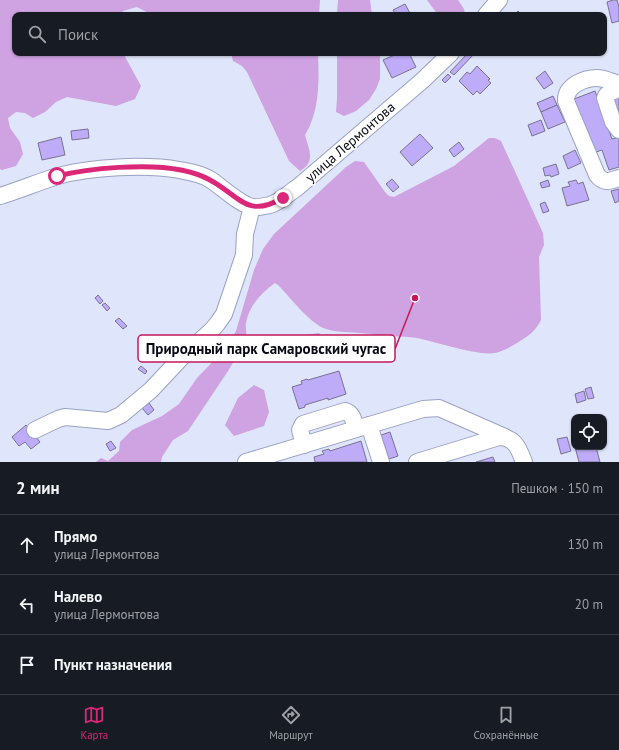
<!DOCTYPE html>
<html lang="ru">
<meta charset="utf-8">
<style>
body{margin:0;font-family:"PT Sans",sans-serif;background:#20242c;color:#f1f3f6}
.controls{position:absolute;right:12px;bottom:12px;display:grid;overflow:hidden;border-radius:8px;box-shadow:0 1px 3px #0004}
.controls button{width:36px;height:36px;display:grid;place-items:center;padding:0;border:0;border-bottom:1px solid #363941;background:#171b24;color:#f1f3f6;font:20px sans-serif}
.stop{position:absolute;width:12px;height:12px;margin:-9px;border:3px solid #db2777;border-radius:50%;background:#fff}
.stop.end{background:#db2777;border-color:#fff;box-shadow:0 1px 4px #0008}
.list{margin:0;padding:0;list-style:none}
h2{display:flex;justify-content:space-between;align-items:center;height:52px;margin:0;padding:0 16px;font-size:17px}
h2 small{font-size:13px;font-weight:400;color:#9ea1a6}
.list li{display:grid;grid-template-columns:26px 1fr auto;gap:12px;align-items:center;box-sizing:border-box;height:60px;padding:0 16px;border-top:1px solid #363941}
.list b{display:block;font-size:15px;white-space:nowrap}
.list p{margin:0;font-size:13px;white-space:nowrap;color:#9ea1a6}
.list em{font-size:13px;font-style:normal;color:#9ea1a6}
.icon{flex:none;width:22px;height:22px;fill:none;stroke:currentColor;stroke-width:2;stroke-linecap:round;stroke-linejoin:round}
.map{position:relative;flex:none;width:619px;height:462px;overflow:hidden}
.search{position:absolute;background:#171b24;box-shadow:0 1px 3px #0004;left:12px;right:12px;top:12px;height:44px;display:flex;align-items:center;gap:10px;box-sizing:border-box;padding:0 14px;border-radius:8px;color:#9ea1a6;font-size:15px}
.sheet{height:232px;background:#171b24}
nav{display:flex;justify-content:space-around;align-items:center;box-sizing:border-box;height:56px;border-top:1px solid #363941;background:#171b24;font-size:11px;color:#9ea1a6}
nav a{display:grid;justify-items:center;gap:2px}
nav .on{color:#db2777}
.map>svg:first-child{display:block}
</style>
<div class="map">
<svg width="619" height="462" viewBox="0 0 619 462">
<rect width="100%" height="100%" fill="#dfe5fa"/>
<!-- green -->
<g fill="#cfa2e1">
<path d="M0 0H320L319 15H232L231 14 221 15H152L137 7 123 11 121 15H15V53H123L141 86 135 99 116 106 67 97 56 102 45 112 33 118 25 113 16 112 8 118 10 128 20 142 23 154 16 166 2 170 0 169Z"/>
<path d="M338 0H370L372 15H337Z"/>
<path d="M427 0H458L464 9 465 15H438Z"/>
<path d="M231 53H318C319 80 320 111 305 135 309 150 316 162 300 171L289 161 247 72 242 66 233 61Z"/>
<path d="M337 53H380V79L376 89 369 100 356 111 344 116 336 112 337 99Z"/>
<path d="M489 138H495L501 141 543 233 544 245 539 257 541 320C536 330 529 336 520 341 512 346 504 351 495 353 477 356 437 342 417 338 402 335 384 338 372 334 359 332 337 333 326 329 309 323 291 298 278 285L275 283C261 293 249 306 246 323 245 326 247 331 246 335 244 344 233 363 228 371L188 431 173 440 162 457 161 462H96L101 458 108 461 119 451 120 442 132 430 162 416 179 404 197 378 226 348 236 331 254 270 263 249 274 234 346 167 355 161 364 162 385 192 389 196 394 197 454 166Z"/>
<path d="M319 333 330 346 328 351 282 361 274 350 290 337Z"/>
<path d="M254 385 264 390 269 412 264 426 234 436 225 425 238 398Z"/>
</g>
<!-- building -->
<g fill="#beacf9" stroke="#797291">
<path d="M613 0H617L619 7V21L612 23 607 2Z"/>
<path d="M405 4 411 15H396L393 10Z"/>
<path d="M518 11 522 15H514Z"/>
<path d="M399 53H409L416 67 392 78 383 60Z"/>
<path d="M468 53H475L454 75 450 72Z"/>
<path d="M477 66 490 79 488 80 491 83 480 94 477 91 473 95 459 81 467 72 470 74Z"/>
<path d="M545 71 553 83 544 89 536 78Z"/>
<path d="M448 74 451 77 445 83 442 80Z"/>
<path d="M595 91 612 139 619 137V167L609 170 602 150 593 153 574 99Z"/>
<path d="M619 93V122L610 96Z"/>
<path d="M553 96 557 105 541 112 537 103Z"/>
<path d="M557 105 565 122 548 129 541 112Z"/>
<path d="M541 120 545 131 532 136 528 125Z"/>
<path d="M88 129 89 138 72 140 71 131Z"/>
<path d="M420 134 433 148 412 166 400 152Z"/>
<path d="M61 137 65 155 42 160 38 143Z"/>
<path d="M459 142 464 149 454 157 449 150Z"/>
<path d="M575 150 581 163 568 169 563 156Z"/>
<path d="M556 164 559 174 551 177 550 175 545 176 543 168Z"/>
<path d="M392 179 399 187 393 192 386 184Z"/>
<path d="M548 180 550 186 542 188 540 183Z"/>
<path d="M576 180 578 184 583 182 589 200 567 206 562 188 570 186 568 182Z"/>
<path d="M619 189V201L615 203 611 191Z"/>
<path d="M545 202 549 211 543 213 540 204Z"/>
<path d="M98 295 103 301 100 304 95 298Z"/>
<path d="M105 303 110 308 107 311 102 305Z"/>
<path d="M119 318 127 326 123 329 115 321Z"/>
<path d="M141 366 147 371 145 374 138 369Z"/>
<path d="M339 371 346 394 328 400V398L305 405V407L299 409 292 387 302 384 301 381 307 379 308 380Z"/>
<path d="M591 387 594 398 588 399 585 389Z"/>
<path d="M584 391 586 400 577 403 575 394Z"/>
<path d="M149 403 154 410 148 415 142 408Z"/>
<path d="M26 425 40 442 31 449 25 442 19 446 12 437Z"/>
<path d="M390 432 398 456 389 459 381 435Z"/>
<path d="M567 437 571 451 561 454 557 439Z"/>
<path d="M111 441 116 448 110 451 106 444Z"/>
<path d="M361 441 367 462H315L314 457 324 454 322 451 329 449 330 451Z"/>
<path d="M575 447H596L600 462H579Z"/>
<path d="M493 457 495 462H476Z"/>
</g>
<g fill="none" stroke-linecap="round" stroke-linejoin="round">
<!-- minor casing -->
<g stroke="#99a2c3" stroke-width="18">
<g id="minor">
<path d="M486 15 499 0"/>
<path d="M619 84C612 82 604 78 597 78 584 78 565 86 566 101L597 175C604 184 610 181 619 178"/>
<path d="M619 89C613 91 607 92 605 98L613 122 619 130"/>
<path d="M0 196C20 190 38 182 58 176 90 167 146 164 179 170 190 172 202 174 211 180 223 188 238 203 252 207 257 208 265 206 270 205 280 202 289 193 298 187L423 80 451 53"/>
<path d="M369 425 381 462"/>
<path d="M35 430 58 419 65 417 108 421 121 415 151 390 181 358 211 331 217 324 224 314 244 255 245 234 252 207"/>
<path d="M304 445 300 430 303 424 345 411C353 413 354 422 356 429"/>
<path d="M246 462 423 409 439 408 505 437"/>
<path d="M417 462 499 437C515 437 519 449 524 462"/>
</g>
</g>
<!-- minor -->
<use href="#minor" stroke="#fff" stroke-width="16"/>
</g>
<g fill="none" stroke-linecap="round" stroke-linejoin="round">
<!-- route -->
<path stroke="#db2777" stroke-width="5" d="M57 176C90 168 147 163 181 170 191 172 201 175 210 180 240 196 246 219 283 198"/>
</g>
<g text-anchor="middle" dominant-baseline="central" stroke-width="3" stroke-linejoin="round" paint-order="stroke">
<!-- street labels -->
<g font-size="14" fill="#080a15" stroke="#fff">
<text transform="translate(350 142) rotate(-41)">улица Лермонтова</text>
</g>
</g>
<!-- callouts -->
<path fill="none" stroke="#c2185b" stroke-width="1.5" d="M415 298L395 349"/>
<circle fill="#c2185b" stroke="#fff" stroke-width="1.5" cx="415" cy="298" r="4"/>
<rect fill="#fff" stroke="#c2185b" stroke-width="1.5" x="138" y="335" width="257" height="27" rx="4"/>
<g font-size="15" text-anchor="middle" font-weight="bold" fill="#080a15">
<text x="266" y="354">Природный парк Самаровский чугас</text>
</g>
</svg>
<div class="controls">
<button><svg class="icon" aria-label="locate" viewBox="0 0 24 24"><circle cx="12" cy="12" r="6"/><path d="M12 2v4M12 18v4M2 12h4M18 12h4"/></svg></button>
</div>
<div class="stop" style="left:57px;top:176px"></div>
<div class="stop end" style="left:283px;top:198px"></div>
<div class="search"><svg class="icon" aria-label="search" viewBox="0 0 24 24"><circle cx="10" cy="10" r="6"/><path d="M15 15l6 6"/></svg>Поиск</div>
</div>
<section class="sheet">
<h2>2 мин<small>Пешком · 150 m</small></h2>
<ul class="list">
<li><svg class="icon" aria-label="ahead" viewBox="0 0 24 24"><path d="M12 20V5M6 11l6-6 6 6"/></svg><div><b>Прямо</b><p>улица Лермонтова</p></div><em>130 m</em></li>
<li><svg class="icon" aria-label="left" viewBox="0 0 24 24"><path d="M17 20v-9H6M10 6l-5 5 5 5"/></svg><div><b>Налево</b><p>улица Лермонтова</p></div><em>20 m</em></li>
<li><svg class="icon" aria-label="arrive" viewBox="0 0 24 24"><path d="M6 21V4h12l-3 4 3 4H6"/></svg><div><b>Пункт назначения</b></div></li>
</ul>
</section>
<nav>
<a class="on"><svg class="icon" aria-label="map" viewBox="0 0 24 24"><path d="M3 6l6-2 6 2 6-2v14l-6 2-6-2-6 2zM9 4v14M15 6v14"/></svg>Карта</a>
<a><svg class="icon" aria-label="directions" viewBox="0 0 24 24"><path d="M12 3l9 9-9 9-9-9zM9 14v-3h6M13 9l2 2-2 2"/></svg>Маршрут</a>
<a><svg class="icon" aria-label="saved" viewBox="0 0 24 24"><path d="M7 4h10v16l-5-4-5 4z"/></svg>Сохранённые</a>
</nav>
